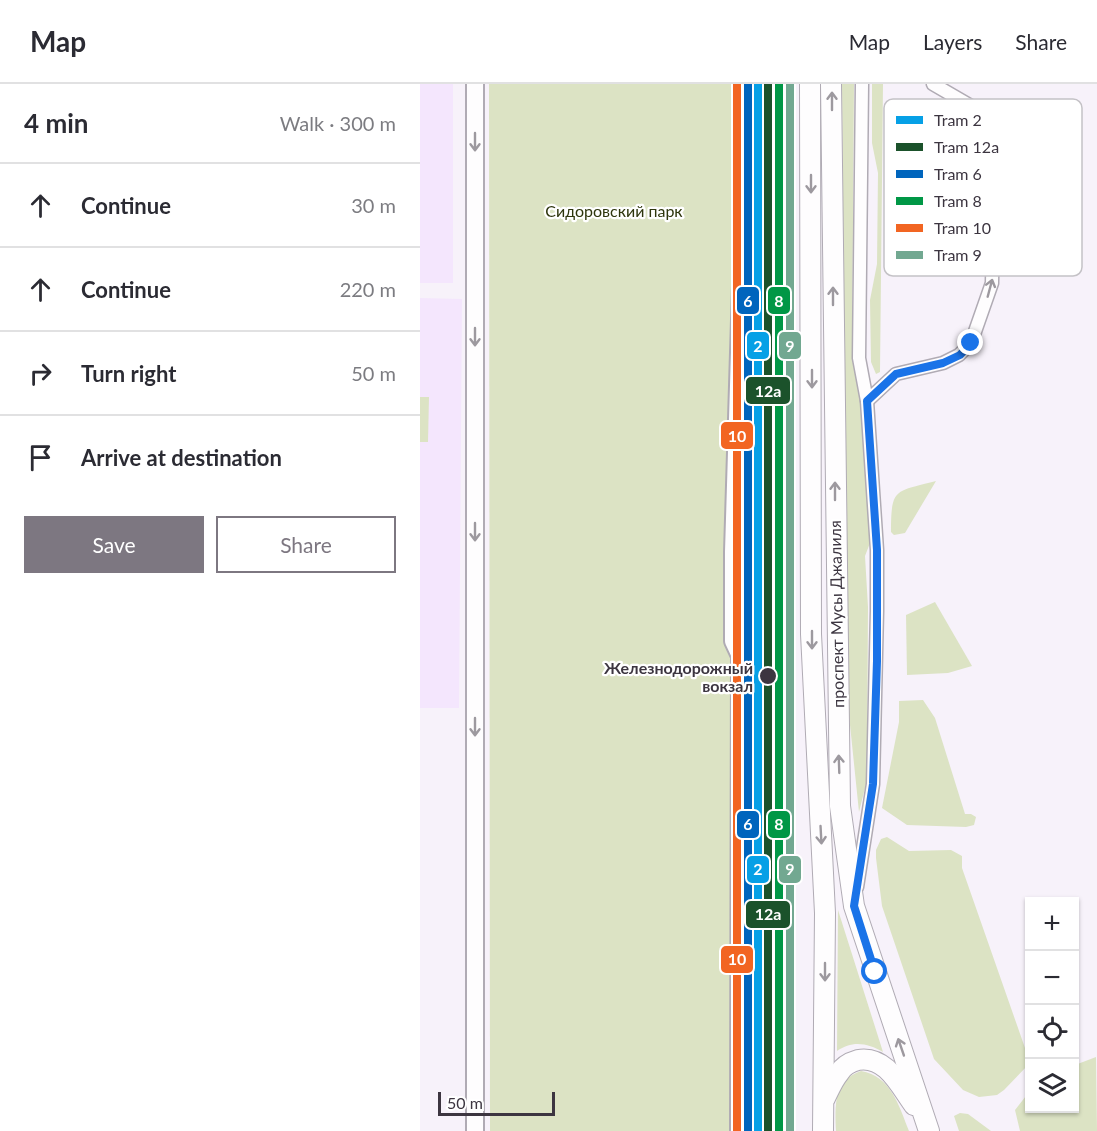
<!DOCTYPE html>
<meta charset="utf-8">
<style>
body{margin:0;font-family:Lato,sans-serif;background:#f2f2f3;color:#2b2b33}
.controls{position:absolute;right:18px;bottom:18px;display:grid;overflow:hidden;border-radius:0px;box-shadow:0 2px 4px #0004}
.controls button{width:54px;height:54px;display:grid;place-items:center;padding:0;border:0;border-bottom:2px solid #e1e1e2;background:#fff;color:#2b2b33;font:30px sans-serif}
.scale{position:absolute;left:18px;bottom:15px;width:117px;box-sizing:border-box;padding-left:6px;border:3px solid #3c3540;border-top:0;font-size:16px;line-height:21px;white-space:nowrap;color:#3c3540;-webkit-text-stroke:4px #fff;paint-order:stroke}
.stop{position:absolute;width:18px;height:18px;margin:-14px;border:4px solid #1a73e8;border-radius:50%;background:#fff}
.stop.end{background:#1a73e8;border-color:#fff;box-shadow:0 2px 6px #0008}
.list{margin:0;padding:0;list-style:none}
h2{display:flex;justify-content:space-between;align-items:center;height:78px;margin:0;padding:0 24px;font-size:26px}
h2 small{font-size:20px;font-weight:400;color:#7c7c81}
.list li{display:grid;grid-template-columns:39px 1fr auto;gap:18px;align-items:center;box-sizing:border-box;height:84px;padding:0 24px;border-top:2px solid #e1e1e2}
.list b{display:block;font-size:22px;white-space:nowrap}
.list em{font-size:20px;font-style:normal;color:#7c7c81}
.actions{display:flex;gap:12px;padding:18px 24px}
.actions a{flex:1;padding:14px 0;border:2px solid #7d7781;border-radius:0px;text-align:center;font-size:21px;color:#7d7781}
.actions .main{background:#7d7781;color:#fff}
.icon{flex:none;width:33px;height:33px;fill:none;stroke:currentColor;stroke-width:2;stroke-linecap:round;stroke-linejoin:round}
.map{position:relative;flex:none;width:677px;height:1047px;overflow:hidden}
header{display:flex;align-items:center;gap:36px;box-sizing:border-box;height:84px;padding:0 30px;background:#fff;border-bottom:2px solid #e1e1e2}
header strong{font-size:28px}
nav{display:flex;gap:33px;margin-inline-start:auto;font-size:21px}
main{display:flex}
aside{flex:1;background:#fff}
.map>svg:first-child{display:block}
</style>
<header>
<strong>Map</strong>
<nav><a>Map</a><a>Layers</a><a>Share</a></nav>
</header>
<main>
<aside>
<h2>4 min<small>Walk · 300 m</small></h2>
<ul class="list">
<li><svg class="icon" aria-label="ahead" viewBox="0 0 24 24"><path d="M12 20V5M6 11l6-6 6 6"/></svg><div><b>Continue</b></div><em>30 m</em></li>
<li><svg class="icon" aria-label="ahead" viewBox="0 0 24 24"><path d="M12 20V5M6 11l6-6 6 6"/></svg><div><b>Continue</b></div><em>220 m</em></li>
<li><svg class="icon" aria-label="right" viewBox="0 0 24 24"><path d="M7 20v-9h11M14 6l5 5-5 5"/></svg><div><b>Turn right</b></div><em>50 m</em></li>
<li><svg class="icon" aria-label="arrive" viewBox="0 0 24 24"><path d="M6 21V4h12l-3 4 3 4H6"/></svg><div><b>Arrive at destination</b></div></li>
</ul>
<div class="actions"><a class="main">Save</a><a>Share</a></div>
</aside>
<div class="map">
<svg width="677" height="1047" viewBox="0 0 677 1047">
<rect width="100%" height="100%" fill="#f7f2fa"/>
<!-- built -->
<g fill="#f4e6fd">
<rect x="0" y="0" width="33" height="199"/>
<path d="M0 214 42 215 39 624H0Z"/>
</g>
<!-- green -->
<g fill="#dce3c4">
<path d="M69 0H320L314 1047H70Z"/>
<path d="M422 0H434L432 272 442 318 450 459 445 472 448 523 447 696 439 728 427 612Z"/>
<path d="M452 0H463L460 288 456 290 451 278 450 216 457 180 458 89 452 59Z"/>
<path d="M0 313H9L8 358H0Z"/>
<path d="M516 397 485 449 474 451 471 448C471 403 475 408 516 397Z"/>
<path d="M515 518 552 582 528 589 487 591 486 531Z"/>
<path d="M503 616 515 634 545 730H551L556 733 554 741 546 743 487 741 462 724 479 638V617Z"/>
<path d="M467 753 489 767 531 766 542 772V784L605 964 609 963V980L584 1006 577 1011 559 1013 543 1006 514 975 462 822 456 774V766L461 755Z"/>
<path d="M418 826 463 968C448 959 432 956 417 967Z"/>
<path d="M676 973 677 1047H600L595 1026 609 1008 610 1024H654L655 981Z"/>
<path d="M441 987C471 992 479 1022 489 1047H416C415 1022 413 996 441 987Z"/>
<path d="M540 1029 548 1030 571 1047H539L534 1032Z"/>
</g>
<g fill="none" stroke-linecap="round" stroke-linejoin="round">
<!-- street casing -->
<g stroke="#b0abb4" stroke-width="15">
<g id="street">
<path d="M447 317 476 290 523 279 539 271 551 259 572 199 575 36 513 0"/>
<path d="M437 803 453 700 457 527V466L447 317 439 274 442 0"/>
</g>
</g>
<!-- secondary casing -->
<g stroke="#b0abb4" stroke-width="20">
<g id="secondary">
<path d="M55 0V1047"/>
<path d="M319 1047 320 572 313 557V468L322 169 323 0"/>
</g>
</g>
<!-- primary casing -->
<g stroke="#b0abb4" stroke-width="22">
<g id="primary">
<path d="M390 0 391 550 405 829 403 1047"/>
<path d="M411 0 420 722 434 822 509 1047"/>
<path d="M405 1014C409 1006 413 996 419 989 423 982 431 978 438 976 466 971 480 1002 494 1021"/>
</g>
</g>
<!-- street -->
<use href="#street" stroke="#fefdfe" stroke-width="12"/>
<!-- secondary -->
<use href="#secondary" stroke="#fefdfe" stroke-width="16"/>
<!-- primary -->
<use href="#primary" stroke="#fefdfe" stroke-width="20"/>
<!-- tram-1 casing -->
<g stroke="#fff" stroke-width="12">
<path id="tram-1" d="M338 0V1047"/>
</g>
<!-- tram-2 casing -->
<g stroke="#fff" stroke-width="12">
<path id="tram-2" d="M348 0V1047"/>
</g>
<!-- tram-3 casing -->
<g stroke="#fff" stroke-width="12">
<path id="tram-3" d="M328 0V1047"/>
</g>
<!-- tram-4 casing -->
<g stroke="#fff" stroke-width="12">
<path id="tram-4" d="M359 0V1047"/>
</g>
<!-- tram-5 casing -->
<g stroke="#fff" stroke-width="12">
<path id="tram-5" d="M317 0V1047"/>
</g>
<!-- tram-6 casing -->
<g stroke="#fff" stroke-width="12">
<path id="tram-6" d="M370 0V1047"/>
</g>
<!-- tram-1 -->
<use href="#tram-1" stroke="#06a0e6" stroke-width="8"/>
<!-- tram-2 -->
<use href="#tram-2" stroke="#1b522b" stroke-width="8"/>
<!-- tram-3 -->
<use href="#tram-3" stroke="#0065bd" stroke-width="8"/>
<!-- tram-4 -->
<use href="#tram-4" stroke="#009746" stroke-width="8"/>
<!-- tram-5 -->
<use href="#tram-5" stroke="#f26522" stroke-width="8"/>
<!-- tram-6 -->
<use href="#tram-6" stroke="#72a891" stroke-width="8"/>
</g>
<!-- one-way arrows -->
<defs><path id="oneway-shaft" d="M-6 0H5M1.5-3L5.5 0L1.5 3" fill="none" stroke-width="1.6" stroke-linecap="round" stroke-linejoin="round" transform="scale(1.5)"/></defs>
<g stroke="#9d999f">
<use href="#oneway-shaft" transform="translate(412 17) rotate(-90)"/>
<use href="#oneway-shaft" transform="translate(55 58) rotate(90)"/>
<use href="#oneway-shaft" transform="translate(391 100) rotate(90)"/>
<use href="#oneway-shaft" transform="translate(570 204) rotate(-75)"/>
<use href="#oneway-shaft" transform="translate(413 212) rotate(-90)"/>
<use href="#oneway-shaft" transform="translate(55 253) rotate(90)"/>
<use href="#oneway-shaft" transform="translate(392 295) rotate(90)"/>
<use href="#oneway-shaft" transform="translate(415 407) rotate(-90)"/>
<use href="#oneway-shaft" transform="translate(55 448) rotate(90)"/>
<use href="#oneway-shaft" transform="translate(392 556) rotate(90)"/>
<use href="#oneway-shaft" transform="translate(55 643) rotate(90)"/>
<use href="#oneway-shaft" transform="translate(419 680) rotate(-92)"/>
<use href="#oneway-shaft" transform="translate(401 751) rotate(87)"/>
<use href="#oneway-shaft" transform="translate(405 888) rotate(90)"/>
<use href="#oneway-shaft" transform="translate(481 963) rotate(-109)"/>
</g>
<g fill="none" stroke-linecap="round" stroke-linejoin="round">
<!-- route -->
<path stroke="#1a73e8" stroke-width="8" d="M455 888 434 822 453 700 457 577V466L447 317 476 290 523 279 540 271 551 259"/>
</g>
<!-- markers -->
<circle fill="#3c3540" stroke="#fff" stroke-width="2" cx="348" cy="592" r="9"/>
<g text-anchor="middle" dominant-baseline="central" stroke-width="4.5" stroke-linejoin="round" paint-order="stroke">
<!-- park labels -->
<g font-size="16" fill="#2e360d" stroke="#fff">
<text x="194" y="126">Сидоровский парк</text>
</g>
<!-- street labels -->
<g font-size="16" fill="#3c3540" stroke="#fff">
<text transform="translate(416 530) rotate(-91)">проспект Мусы Джалиля</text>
</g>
<!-- stop labels -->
<g font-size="16" font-weight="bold" fill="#3c3540" stroke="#fff" text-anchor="end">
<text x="333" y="583">Железнодорожный<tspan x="333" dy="18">вокзал</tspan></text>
</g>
</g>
<!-- legend -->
<rect x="464" y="15" width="198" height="177" rx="9" fill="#fff" stroke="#c4c2c6" stroke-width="1.5"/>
<rect x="476" y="32" width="27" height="8" fill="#06a0e6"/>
<rect x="476" y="59" width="27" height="8" fill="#1b522b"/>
<rect x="476" y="86" width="27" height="8" fill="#0065bd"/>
<rect x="476" y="113" width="27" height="8" fill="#009746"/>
<rect x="476" y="140" width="27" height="8" fill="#f26522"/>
<rect x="476" y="167" width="27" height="8" fill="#72a891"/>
<g font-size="16" fill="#3c3540">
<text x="514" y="42">Tram 2</text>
<text x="514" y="69">Tram 12а</text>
<text x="514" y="96">Tram 6</text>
<text x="514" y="123">Tram 8</text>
<text x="514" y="150">Tram 10</text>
<text x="514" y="177">Tram 9</text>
</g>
<g stroke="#fff" stroke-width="2">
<rect x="316" y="202" width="24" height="29" rx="6" fill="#0065bd"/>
<rect x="347" y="202" width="24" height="29" rx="6" fill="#009746"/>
<rect x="326" y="247" width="24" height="29" rx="6" fill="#06a0e6"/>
<rect x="358" y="247" width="24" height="29" rx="6" fill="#72a891"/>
<rect x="325" y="292" width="46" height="29" rx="6" fill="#1b522b"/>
<rect x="300" y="337" width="34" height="29" rx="6" fill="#f26522"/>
<rect x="316" y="726" width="24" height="29" rx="6" fill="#0065bd"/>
<rect x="347" y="726" width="24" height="29" rx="6" fill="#009746"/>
<rect x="326" y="771" width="24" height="29" rx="6" fill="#06a0e6"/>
<rect x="358" y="771" width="24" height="29" rx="6" fill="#72a891"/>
<rect x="325" y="816" width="46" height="29" rx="6" fill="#1b522b"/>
<rect x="300" y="861" width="34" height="29" rx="6" fill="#f26522"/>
</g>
<g font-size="16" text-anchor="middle" font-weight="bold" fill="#fff">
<text x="328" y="223">6</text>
<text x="359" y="223">8</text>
<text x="338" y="268">2</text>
<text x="370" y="268">9</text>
<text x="348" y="313">12а</text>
<text x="317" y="358">10</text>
<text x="328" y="746">6</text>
<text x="359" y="746">8</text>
<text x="338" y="791">2</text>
<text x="370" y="791">9</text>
<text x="348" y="836">12а</text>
<text x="317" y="881">10</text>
</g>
</svg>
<div class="controls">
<button>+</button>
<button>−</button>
<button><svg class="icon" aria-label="locate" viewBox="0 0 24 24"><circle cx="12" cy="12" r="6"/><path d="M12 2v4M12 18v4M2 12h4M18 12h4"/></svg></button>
<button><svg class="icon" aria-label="layers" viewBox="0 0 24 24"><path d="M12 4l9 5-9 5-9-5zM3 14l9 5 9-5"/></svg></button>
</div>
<div class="scale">50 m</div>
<div class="stop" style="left:455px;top:888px"></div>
<div class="stop end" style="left:551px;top:259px"></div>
</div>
</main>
